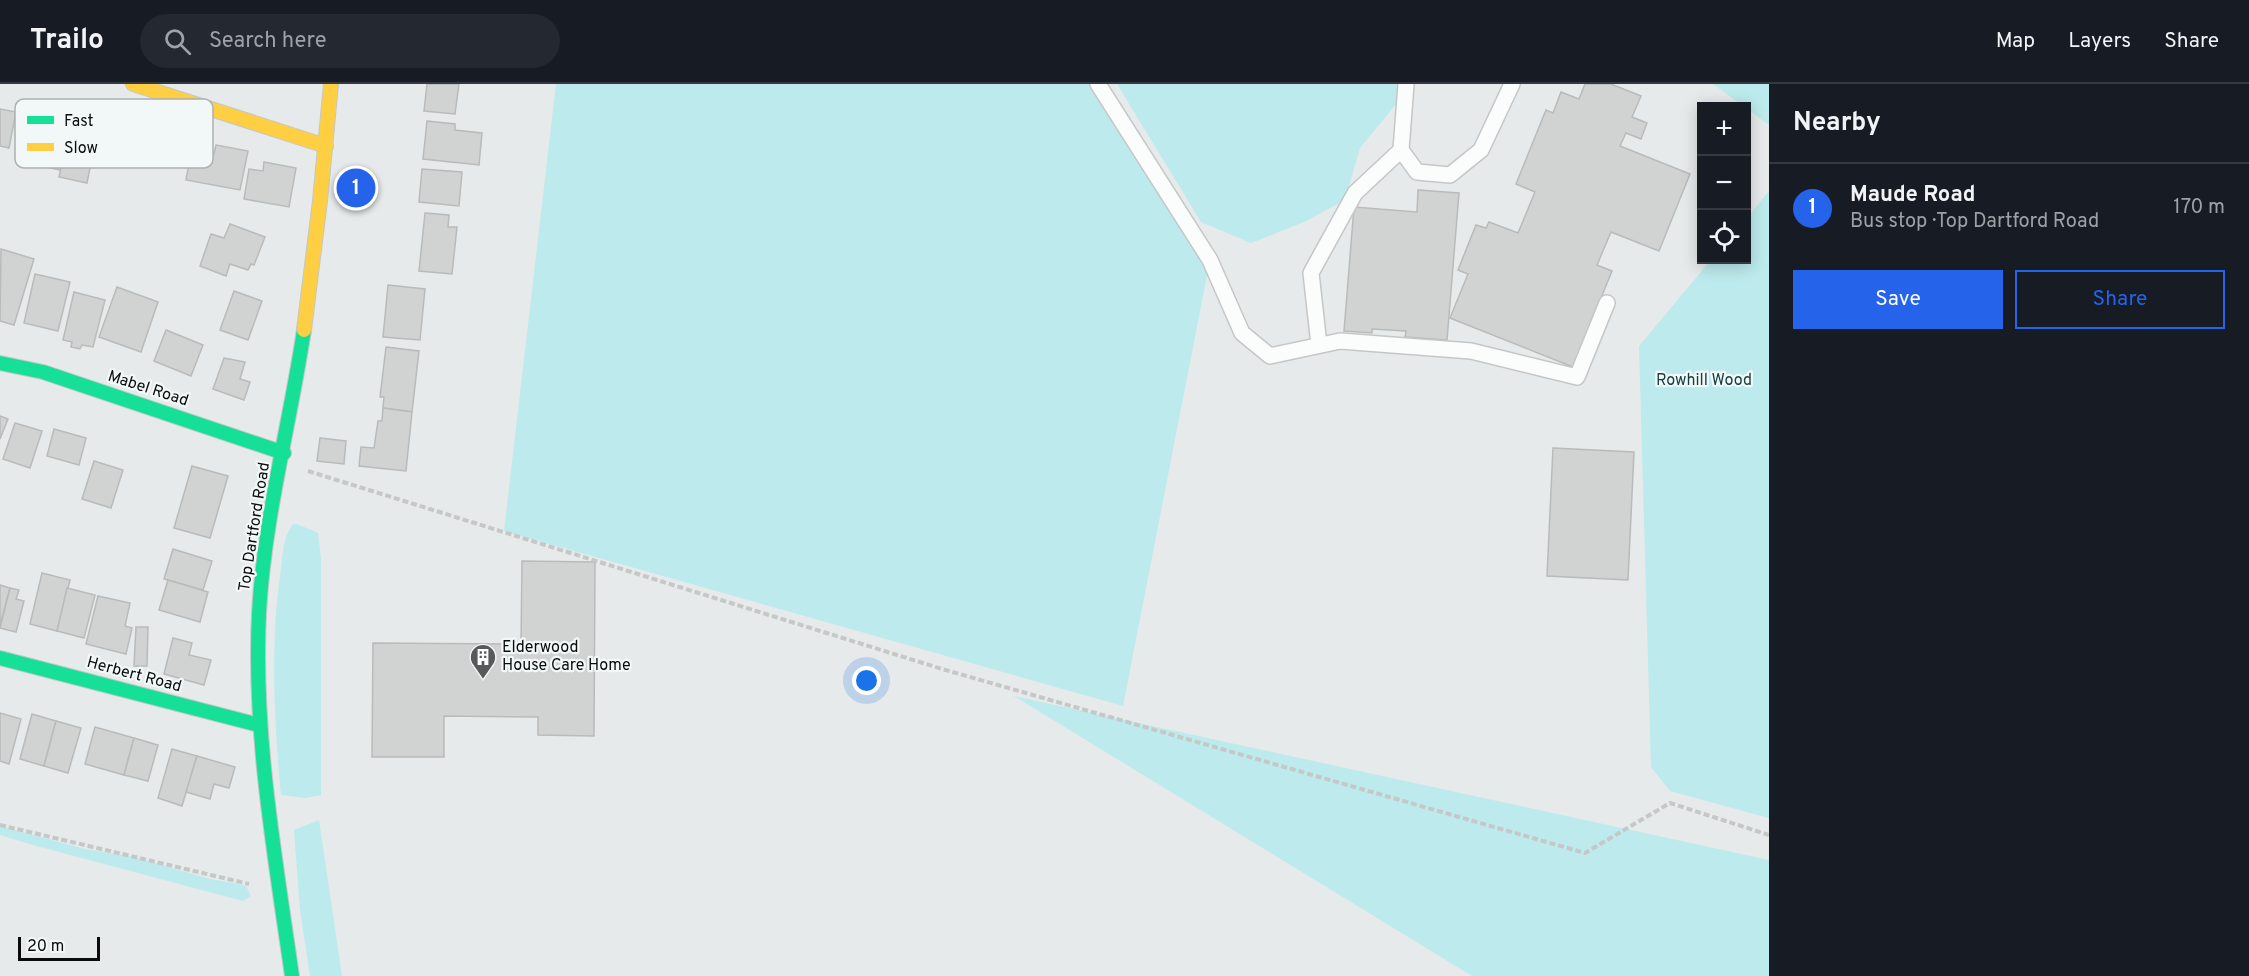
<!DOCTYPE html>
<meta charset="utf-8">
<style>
body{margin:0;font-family:Overpass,sans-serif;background:#242831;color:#f1f3f6}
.controls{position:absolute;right:18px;top:18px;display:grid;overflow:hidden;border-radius:0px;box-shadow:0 3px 15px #0003}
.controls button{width:54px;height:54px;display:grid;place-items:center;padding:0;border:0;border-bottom:2px solid #363941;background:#171b24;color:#f1f3f6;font:30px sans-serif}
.scale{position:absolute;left:18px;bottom:15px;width:82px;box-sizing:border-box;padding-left:6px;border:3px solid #0a0c0c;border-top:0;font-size:16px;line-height:21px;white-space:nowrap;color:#0a0c0c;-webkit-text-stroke:4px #f2f8f8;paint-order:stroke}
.you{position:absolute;left:867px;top:597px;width:21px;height:21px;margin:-15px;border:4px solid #fff;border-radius:50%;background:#1a73e8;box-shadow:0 0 0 9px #1a73e833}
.badge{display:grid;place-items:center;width:39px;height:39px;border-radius:50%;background:#2563eb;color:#fff;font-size:20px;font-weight:700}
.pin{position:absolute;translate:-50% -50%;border:3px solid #fff;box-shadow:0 2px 6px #0006}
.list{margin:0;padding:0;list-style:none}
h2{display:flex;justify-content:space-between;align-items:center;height:78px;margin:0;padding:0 24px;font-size:26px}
h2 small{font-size:20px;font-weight:400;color:#9ea1a6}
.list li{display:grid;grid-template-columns:39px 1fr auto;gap:18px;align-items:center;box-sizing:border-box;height:90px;padding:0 24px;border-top:2px solid #363941}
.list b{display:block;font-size:22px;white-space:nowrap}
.list p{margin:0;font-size:20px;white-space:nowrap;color:#9ea1a6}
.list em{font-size:20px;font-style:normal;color:#9ea1a6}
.actions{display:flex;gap:12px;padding:18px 24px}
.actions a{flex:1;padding:14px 0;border:2px solid #2563eb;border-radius:0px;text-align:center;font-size:21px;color:#2563eb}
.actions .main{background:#2563eb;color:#fff}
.icon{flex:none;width:33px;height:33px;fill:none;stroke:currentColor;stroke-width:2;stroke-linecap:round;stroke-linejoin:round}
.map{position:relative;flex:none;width:1769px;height:892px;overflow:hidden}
header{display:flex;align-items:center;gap:36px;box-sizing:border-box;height:84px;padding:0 30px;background:#171b24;border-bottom:2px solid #363941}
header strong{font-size:28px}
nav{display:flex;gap:33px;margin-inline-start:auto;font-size:21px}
.search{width:420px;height:54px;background:#242831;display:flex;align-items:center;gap:15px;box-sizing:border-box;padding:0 21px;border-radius:33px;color:#9ea1a6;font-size:22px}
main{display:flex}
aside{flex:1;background:#171b24}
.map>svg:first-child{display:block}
</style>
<header>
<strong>Trailo</strong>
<div class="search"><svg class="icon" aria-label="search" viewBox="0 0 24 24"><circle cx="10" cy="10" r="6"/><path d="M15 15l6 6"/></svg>Search here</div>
<nav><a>Map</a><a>Layers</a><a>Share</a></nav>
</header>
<main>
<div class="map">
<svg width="1769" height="892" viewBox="0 0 1769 892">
<rect width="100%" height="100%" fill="#e6eaea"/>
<!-- green -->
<g fill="#bdeaec">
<path d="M556 0H1098L1210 176 1123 622 504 447Z"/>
<path d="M1117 0H1402L1397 19 1360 64 1345 116 1304 138 1251 159 1201 138Z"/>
<path d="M1713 0H1769V41Z"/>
<path d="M1769 107V734L1670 707 1651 683 1639 262 1711 176H1746L1747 134Z"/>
<path d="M293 440H297L318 449 321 475V711L306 714 281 711C274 635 270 560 281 484 283 469 283 453 293 440Z"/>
<path d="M1014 612 1769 776V892H1472Z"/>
<path d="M319 736 342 892H310L300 826 294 746Z"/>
<path d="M0 742 85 765 134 773 210 795 239 800 246 802 251 812 243 817 33 761 0 751Z"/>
</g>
<!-- building -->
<g fill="#d1d3d3" stroke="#b9bbbb" stroke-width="1.5">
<path d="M427 0H459L455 30 424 27Z"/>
<path d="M1585 0H1611L1641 12 1632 33 1647 39 1641 55 1626 49 1620 62 1690 90 1659 167 1611 148 1597 181 1612 187 1573 283 1450 234 1468 190 1458 186 1476 141 1486 144 1489 138 1518 149 1535 108 1516 100 1546 26 1553 29 1561 8 1579 15Z"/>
<path d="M0 25 16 28 9 64 0 62Z"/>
<path d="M35 28 71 36 60 86 47 83 50 73 35 70 37 61 28 59Z"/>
<path d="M427 37 455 40V46L482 49 479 81 423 75Z"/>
<path d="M68 52 95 58 87 99 59 93Z"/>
<path d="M216 61 248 67 240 106 186 96 191 68 214 70Z"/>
<path d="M264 78 296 84 289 123 244 115 249 85 263 87Z"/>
<path d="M422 85 462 88 459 122 419 118Z"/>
<path d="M1418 106 1459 109 1447 256 1405 253 1406 247 1372 245V249L1344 247 1354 123 1417 128Z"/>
<path d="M425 129 449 131 448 143H457L452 190 419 187Z"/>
<path d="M230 140 265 153 254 181 251 180 248 186 230 180 226 192 200 182 211 150 224 154Z"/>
<path d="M1 165 34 175 14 241 0 237Z"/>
<path d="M35 190 70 198 58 247 24 239Z"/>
<path d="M388 201 425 205 420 256 383 253Z"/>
<path d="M117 203 158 218 141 268 99 253Z"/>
<path d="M234 207 262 217 248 256 220 246Z"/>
<path d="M74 208 105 216 93 263 82 261 80 265 71 263 72 258 63 256Z"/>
<path d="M166 246 203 261 191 292 154 277Z"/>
<path d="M386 263 419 267 412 328 383 324 384 313H380Z"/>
<path d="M224 274 245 278 240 295 250 298 244 316 213 305Z"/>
<path d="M383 324 412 328 406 387 359 382 361 363 374 364 378 337H382Z"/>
<path d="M0 332 8 335 0 355Z"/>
<path d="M15 339 42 347 30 384 3 375Z"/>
<path d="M54 345 86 354 79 381 47 372Z"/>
<path d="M320 354 346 357 344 380 317 377Z"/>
<path d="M1553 364 1634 368 1628 496 1547 492Z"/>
<path d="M94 377 123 386 111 424 82 415Z"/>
<path d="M192 382 228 392 210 454 174 444Z"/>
<path d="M173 465 212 477 203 506 164 495Z"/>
<path d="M522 477 595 478 594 652 538 651V633L444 632V673H372L373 559 521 560Z"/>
<path d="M42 489 70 496 57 547 30 540Z"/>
<path d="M168 496 208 508 200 538 159 526Z"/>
<path d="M0 501 10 504 0 541Z"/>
<path d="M10 504 19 506 16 515 24 517 16 548 0 544Z"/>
<path d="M67 504 95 511 84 554 57 547Z"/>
<path d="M98 512 130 519 125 542 132 544 126 570 86 560Z"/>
<path d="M136 543H148L147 582H134Z"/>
<path d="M173 554 192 559 189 571 211 576 204 601 164 590Z"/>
<path d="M0 629 21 635 9 680 0 677Z"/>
<path d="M32 630 56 637 44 682 20 675Z"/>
<path d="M56 637 81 644 68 689 44 682Z"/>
<path d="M95 643 134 654 124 691 85 680Z"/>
<path d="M134 654 158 661 148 697 124 691Z"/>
<path d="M172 665 197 672 182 722 158 714Z"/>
<path d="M197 672 235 683 229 704 214 700 210 715 186 708Z"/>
</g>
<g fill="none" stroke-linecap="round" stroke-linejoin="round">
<!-- lane casing -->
<g stroke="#c5c7c7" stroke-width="18">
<g id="lane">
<path d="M1098 0 1210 176 1242 249 1270 272 1340 257 1471 267 1577 293 1607 219"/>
<path d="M1406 0 1401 66 1417 88 1450 91 1481 66 1512 0"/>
<path d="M1319 261 1311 189 1355 109 1401 66"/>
</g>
</g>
<!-- fast casing -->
<g stroke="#c5c7c7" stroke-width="16">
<g id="fast">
<path d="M0 279 43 288 284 369"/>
<path d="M0 574 259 641"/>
<path d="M292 892C275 772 253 651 259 529 264 434 290 340 304 246"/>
</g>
</g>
<!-- slow casing -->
<g stroke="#c5c7c7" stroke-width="16">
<g id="slow">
<path d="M133 0 326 62"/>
<path d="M304 246 320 117 331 0"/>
</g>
</g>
<!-- path -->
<g stroke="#c6c7c7" stroke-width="4" stroke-dasharray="6 3" stroke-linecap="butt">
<path d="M308 387 942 585 1585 769 1670 719 1769 751"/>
<path d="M0 741 249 800"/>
</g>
<!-- lane -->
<use href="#lane" stroke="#fbfcfc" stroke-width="15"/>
<!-- fast -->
<use href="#fast" stroke="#16e098" stroke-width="14"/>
<!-- slow -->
<use href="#slow" stroke="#ffcf43" stroke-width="14"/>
</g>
<!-- icons -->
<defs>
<g id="building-pin" transform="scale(1.35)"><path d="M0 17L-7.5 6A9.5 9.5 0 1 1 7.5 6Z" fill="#575a5a" stroke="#f2f8f8"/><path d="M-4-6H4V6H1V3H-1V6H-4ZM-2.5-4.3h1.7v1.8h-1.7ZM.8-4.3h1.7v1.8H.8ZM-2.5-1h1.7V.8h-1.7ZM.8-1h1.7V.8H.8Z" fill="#fff"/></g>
</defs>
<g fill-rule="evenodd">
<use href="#building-pin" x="483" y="573"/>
</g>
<g text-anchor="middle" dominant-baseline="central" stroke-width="4.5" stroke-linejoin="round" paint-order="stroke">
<!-- park labels -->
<g font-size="16" fill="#144042" stroke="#f2f8f8">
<text x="1704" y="297">Rowhill Wood</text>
</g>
<!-- street labels -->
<g font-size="16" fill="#0a0c0c" stroke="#f2f8f8">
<text transform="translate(148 305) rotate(18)">Mabel Road</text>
<text transform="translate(255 443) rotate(-81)">Top Dartford Road</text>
<text transform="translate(134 591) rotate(15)">Herbert Road</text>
</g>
<!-- poi labels -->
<g font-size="16" fill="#0a0c0c" stroke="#f2f8f8" text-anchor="start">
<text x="502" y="564">Elderwood<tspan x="502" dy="18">House Care Home</tspan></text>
</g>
</g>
<!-- legend -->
<rect x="15" y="15" width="198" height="69" rx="9" fill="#f2f8f8" stroke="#acb1b1" stroke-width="1.5"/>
<rect x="27" y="32" width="27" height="8" fill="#16e098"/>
<rect x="27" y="59" width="27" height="8" fill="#ffcf43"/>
<g font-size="16" fill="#0a0c0c">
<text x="64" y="42">Fast</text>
<text x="64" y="69">Slow</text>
</g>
</svg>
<div class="controls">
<button>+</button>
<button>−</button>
<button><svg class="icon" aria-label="locate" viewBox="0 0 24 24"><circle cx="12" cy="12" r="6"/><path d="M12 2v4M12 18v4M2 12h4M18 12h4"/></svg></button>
</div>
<div class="scale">20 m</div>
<div class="you"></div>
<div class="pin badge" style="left:356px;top:104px">1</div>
</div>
<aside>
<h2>Nearby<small></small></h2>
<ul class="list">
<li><span class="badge">1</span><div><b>Maude Road</b><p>Bus stop · Top Dartford Road</p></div><em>170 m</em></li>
</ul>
<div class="actions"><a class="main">Save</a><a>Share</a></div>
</aside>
</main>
